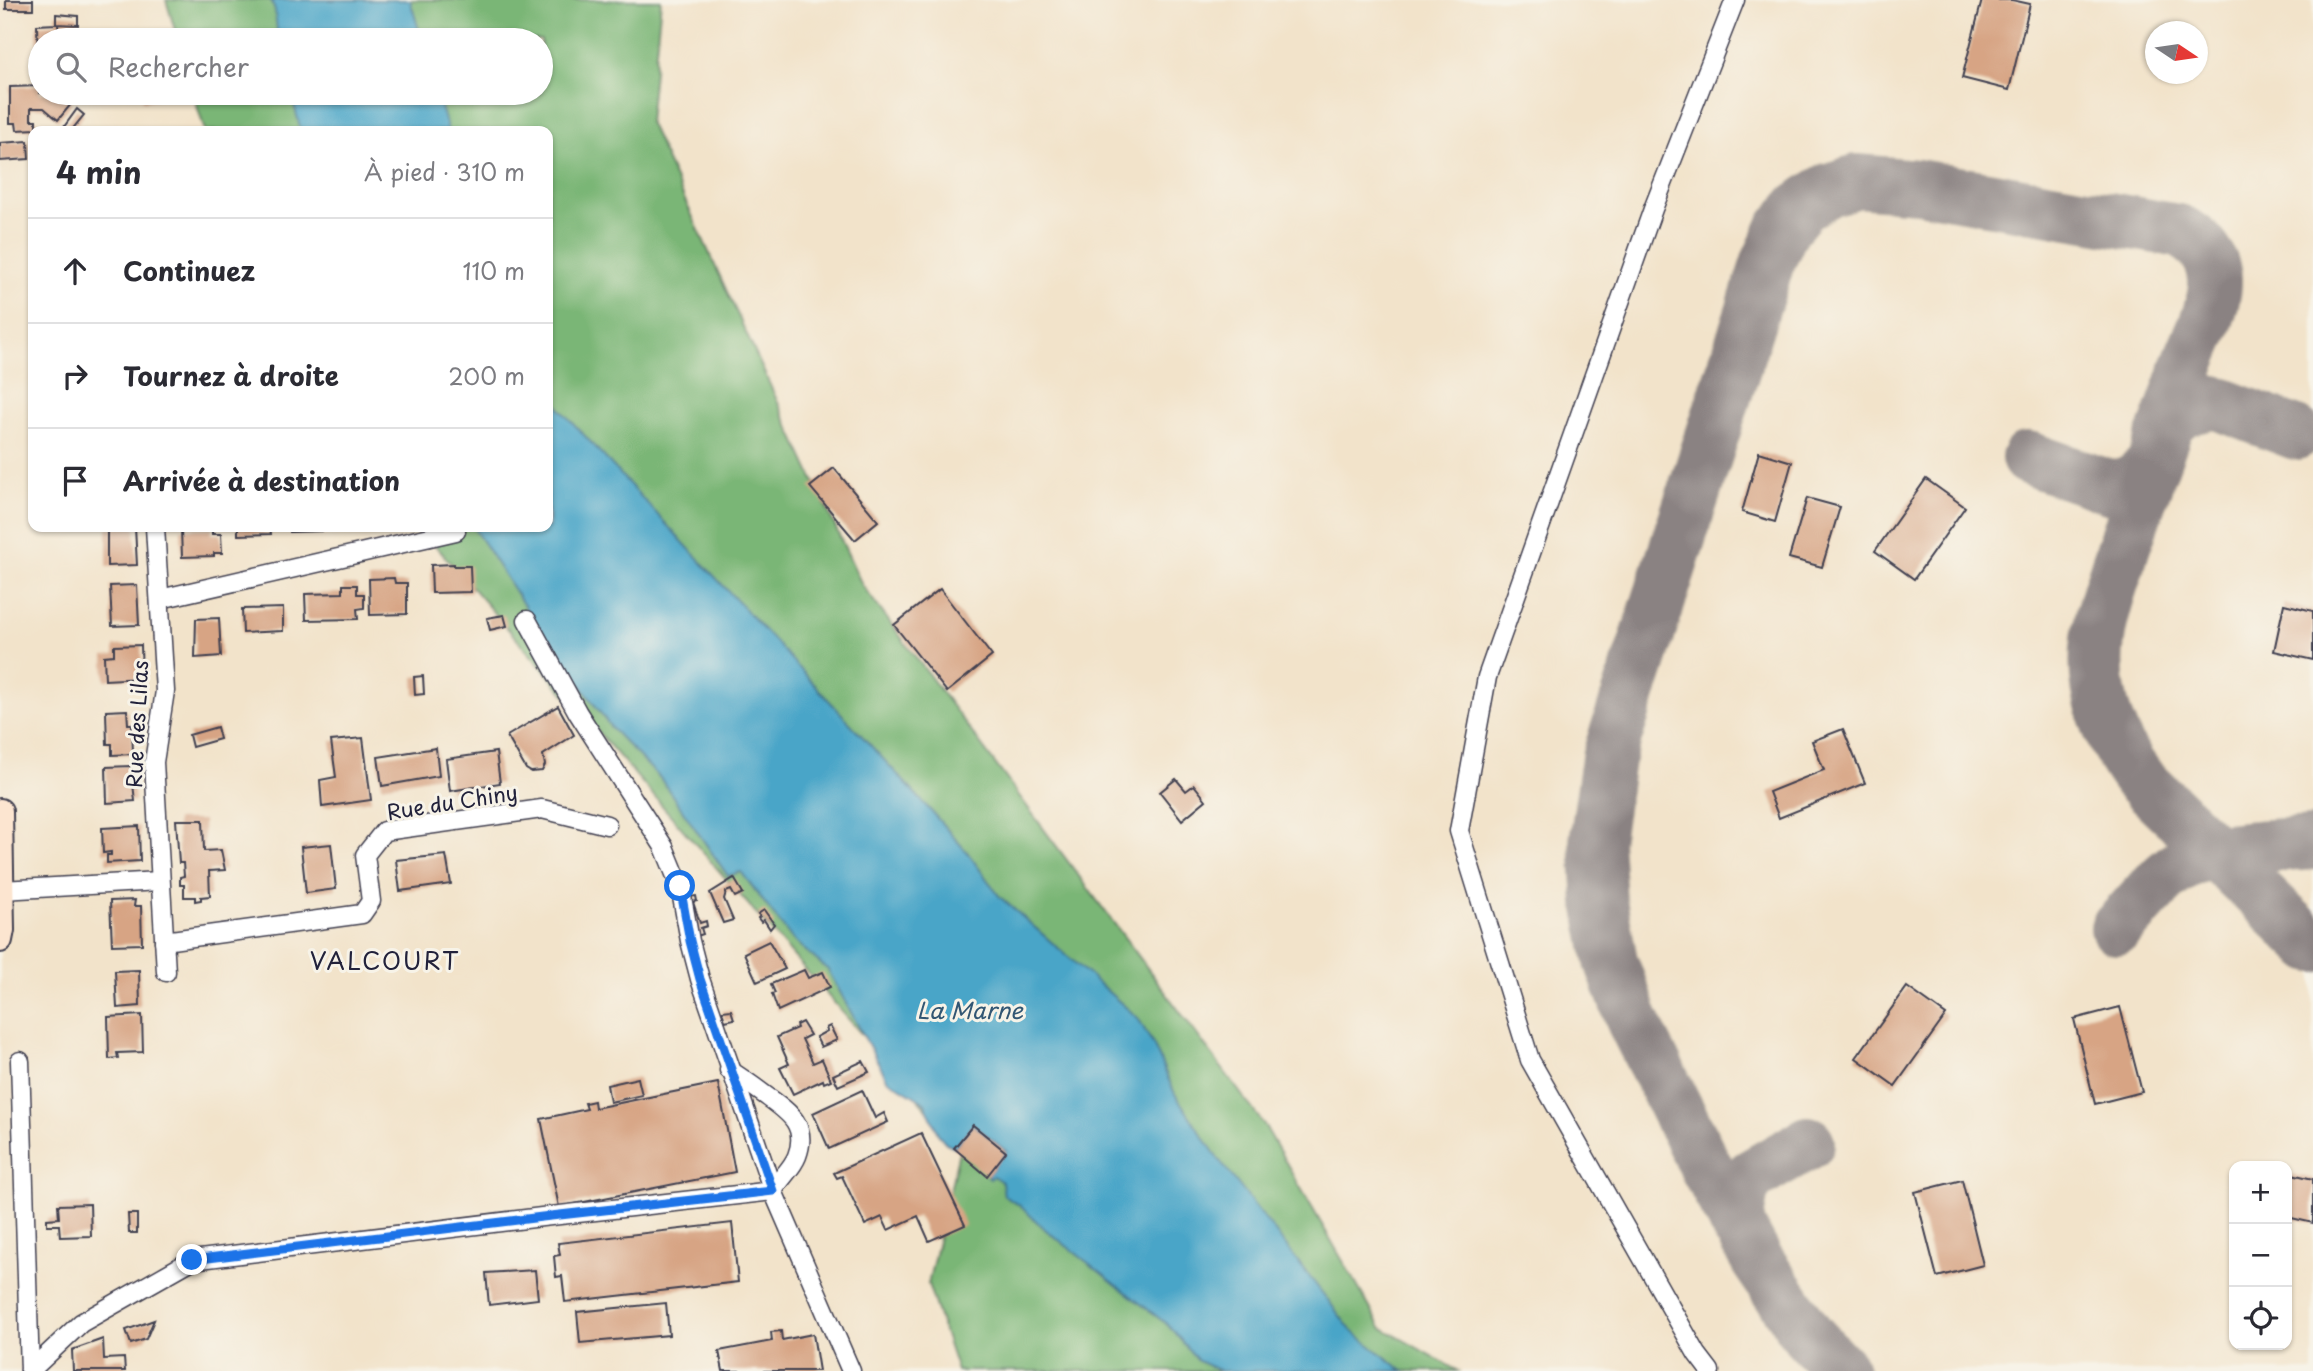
<!DOCTYPE html>
<html lang="fr">
<meta charset="utf-8">
<style>
body{margin:0;font-family:"Playpen Sans",sans-serif;background:#f2f2f3;color:#2b2b33}
.controls{position:absolute;right:21px;bottom:21px;display:grid;overflow:hidden;border-radius:14px;box-shadow:0 2px 5px #0004}
.controls button{width:63px;height:63px;display:grid;place-items:center;padding:0;border:0;border-bottom:2px solid #e1e1e2;background:#fff;color:#2b2b33;font:35px sans-serif}
.compass{position:absolute;left:2145px;top:21px;width:63px;height:63px;border-radius:50%;background:#fff;box-shadow:0 2px 5px #0004;rotate:103deg}
.stop{position:absolute;width:21px;height:21px;margin:-16px;border:5px solid #1a73e8;border-radius:50%;background:#fff}
.stop.end{background:#1a73e8;border-color:#fff;box-shadow:0 2px 7px #0008}
.list{margin:0;padding:0;list-style:none}
h2{display:flex;justify-content:space-between;align-items:center;height:91px;margin:0;padding:0 28px;font-size:30px}
h2 small{font-size:23px;font-weight:400;color:#7c7c81}
.list li{display:grid;grid-template-columns:46px 1fr auto;gap:21px;align-items:center;box-sizing:border-box;height:105px;padding:0 28px;border-top:2px solid #e1e1e2}
.list b{display:block;font-size:26px;white-space:nowrap}
.list em{font-size:23px;font-style:normal;color:#7c7c81}
.icon{flex:none;width:38px;height:38px;fill:none;stroke:currentColor;stroke-width:2;stroke-linecap:round;stroke-linejoin:round}
.map{position:relative;flex:none;width:2313px;height:1371px;overflow:hidden}
.search{position:absolute;background:#fff;box-shadow:0 2px 5px #0004;left:28px;top:28px;width:525px;height:77px;display:flex;align-items:center;gap:18px;box-sizing:border-box;padding:0 24px;border-radius:38px;color:#7c7c81;font-size:26px}
.panel{position:absolute;background:#fff;box-shadow:0 2px 5px #0004;left:28px;top:126px;width:525px;height:406px;border-radius:14px}
.map>svg:first-child{display:block}
</style>
<div class="map">
<svg width="2313" height="1371" viewBox="0 0 2313 1371">
<rect width="100%" height="100%" fill="#f7f3e8"/>
<filter id="ink" filterUnits="userSpaceOnUse"><feTurbulence type="fractalNoise" baseFrequency=".0143" numOctaves="2"/><feDisplacementMap in="SourceGraphic" scale="14" xChannelSelector="R" yChannelSelector="G"/><feConvolveMatrix kernelMatrix="1 2 1 2 8 2 1 2 1" color-interpolation-filters="sRGB"/></filter>
<filter id="wash" filterUnits="userSpaceOnUse"><feTurbulence type="fractalNoise" baseFrequency=".00686" numOctaves="4" result="noise"/><feDisplacementMap in="SourceGraphic" scale="28" xChannelSelector="R" yChannelSelector="G"/><feGaussianBlur stdDeviation="1.57" result="paint"/><feColorMatrix in="noise" values="0 0 0 0 0 0 0 0 0 0 0 0 0 0 0 0 0 1.4 0 .05"/><feComposite in="paint" operator="in"/></filter>
<g filter="url(#wash)">
<rect width="100%" height="100%" fill="#f2e3ca"/>
<!-- forest -->
<path fill="#7ab676" stroke="#4e6c58" stroke-width="2" d="M166 0H661L649 122 862 585 1265 1126 1381 1327 1458 1371H957L928 1284 960 1147 419 527H548V131H205L193 93H541V40H178Z"/>
<!-- water -->
<g fill="#49a5c8" stroke="#366482" stroke-width="2">
<path d="M271 0H410L422 40H278L275 11Z"/>
<path d="M291 93H437L448 131H301Z"/>
<path d="M548 387 560 409 922 801 967 852 1000 897 1138 1018 1154 1046 1175 1094 1217 1157 1351 1330 1403 1371H1220L1198 1361 1169 1326 1046 1230 1019 1205 1004 1196 1002 1182 993 1176 990 1179 987 1176 1006 1151 973 1125 955 1147 946 1143 938 1134 925 1103 887 1079 828 970 793 940 741 872 728 876 660 778 613 730 534 621 473 527H548Z"/>
</g>
<g fill="none" stroke-linecap="round" stroke-linejoin="round">
<!-- taxiway -->
<g stroke="#8a8282" stroke-width="54">
<path d="M2170 420 2183 410 2215 402 2296 433"/>
<path d="M2028 458 2112 488 2132 483 2151 467"/>
<path d="M2117 928C2137 908 2160 877 2184 863 2213 846 2278 846 2313 843"/>
<path d="M1736 1224 1742 1189 1751 1176 1808 1143"/>
<path d="M1842 1371 1808 1335 1757 1260 1701 1158 1633 1021 1611 961 1600 902 1596 842 1608 759 1768 262 1783 229 1801 207 1828 190 1857 181 1918 186 2179 231C2200 240 2216 260 2215 284 2214 310 2199 337 2190 360 2168 424 2144 487 2122 552 2113 580 2102 609 2098 639 2091 690 2108 738 2138 778L2313 946"/>
</g>
</g>
<g id="blocks">
<!-- building -->
<g fill="#d7a484">
<rect x="6" y="0" width="27" height="9"/>
<path d="M1982 0H2012L2030 4 2009 90 1962 78Z"/>
<path d="M56 14 78 16V25L58 24 59 40H40V61H38L37 25 56 24Z"/>
<path d="M40 86V93H59L72 103 58 120 44 108H31V120H36V129L17 130 16 123H10V87Z"/>
<path d="M142 93H160L161 98 143 101Z"/>
<path d="M77 109 84 115 71 131H61Z"/>
<path d="M28 141 29 159 0 161V143Z"/>
<path d="M1759 452 1792 462 1775 522 1742 512Z"/>
<path d="M834 468 878 521 855 540 810 487Z"/>
<path d="M1926 479 1965 507 1914 579 1875 551Z"/>
<path d="M1807 498 1840 507 1822 567 1789 558Z"/>
<path d="M107 527H135L137 565 107 566Z"/>
<path d="M238 527H270L271 534 238 535Z"/>
<path d="M290 527H322V531L290 532Z"/>
<path d="M212 528V534H221L222 553H214V556L182 557 181 529Z"/>
<path d="M454 564V566H470L471 592 432 593 431 565Z"/>
<path d="M394 578 395 583H407V614L370 615 369 579Z"/>
<path d="M137 585 139 625 112 626 110 586Z"/>
<path d="M343 585H357V594H364V608L357 609 358 619 306 620 305 594 343 593Z"/>
<path d="M940 589 992 656 947 692 894 625Z"/>
<path d="M2284 604 2313 611V660L2274 651Z"/>
<path d="M283 608V631L243 633 242 609Z"/>
<path d="M504 615 507 626 490 630 487 618Z"/>
<path d="M219 618 221 656 195 658 196 619Z"/>
<path d="M141 645 142 678 105 680 104 656 114 655V646Z"/>
<path d="M423 676 424 694 415 695 414 677Z"/>
<path d="M558 706 574 735 543 755 545 765 542 771 531 772 526 769 507 736Z"/>
<path d="M127 710 128 724H132L133 754 112 755V744H107L106 711Z"/>
<path d="M217 727 220 739 192 747 189 735Z"/>
<path d="M1843 729 1865 783 1779 818 1769 792 1824 770 1812 741Z"/>
<path d="M363 738 371 800 322 807 320 780 336 777 331 741Z"/>
<path d="M436 748 439 776 382 786 378 757Z"/>
<path d="M496 752 500 783 450 791 446 759Z"/>
<path d="M131 766 135 801 107 803 106 767Z"/>
<path d="M1176 779 1186 791 1194 785 1206 800 1182 820 1160 792Z"/>
<path d="M176 820H203L204 851 221 850 225 870 209 871 210 896 201 897V900L195 901V897H184V885H180V877L184 876 183 863H179Z"/>
<path d="M139 826 140 861 107 863V855H111V852L103 853 102 828Z"/>
<path d="M331 844 336 889 306 893 301 847Z"/>
<path d="M446 855 451 884 400 891 396 860Z"/>
<path d="M734 878 743 893 735 897 731 890 726 892 724 899 733 920 723 923 710 893Z"/>
<path d="M696 896 697 901 693 902 700 923 706 921 707 926 701 928 703 934 697 936 688 897Z"/>
<path d="M135 900 134 906H141L142 944 112 945 110 901Z"/>
<path d="M764 910 774 924 770 929 764 920 761 922 758 918 760 916 758 914Z"/>
<path d="M769 941 785 969 757 982 744 953Z"/>
<path d="M139 970 140 1006 117 1008 115 971Z"/>
<path d="M804 970 808 978 823 972 830 987 778 1011 772 994 775 993 771 984Z"/>
<path d="M1907 987 1946 1015 1895 1086 1856 1058Z"/>
<path d="M2120 1007 2142 1092 2095 1104 2074 1019Z"/>
<path d="M731 1010 734 1019 725 1021 722 1011Z"/>
<path d="M142 1015 143 1052 117 1053 118 1058 109 1059 108 1017Z"/>
<path d="M802 1022 810 1035 802 1039 813 1063 822 1059 831 1080 824 1083 823 1080 793 1094 780 1068 789 1064 777 1037 797 1028 796 1025Z"/>
<path d="M830 1026 837 1040 821 1047 816 1037 827 1031 826 1028Z"/>
<path d="M863 1061 869 1072 838 1086 833 1075Z"/>
<path d="M638 1078 642 1095 610 1102 607 1085Z"/>
<path d="M718 1083 735 1172 559 1207 541 1119 587 1109 585 1103 594 1101 595 1108Z"/>
<path d="M862 1090 875 1118 884 1113 888 1122 829 1149 813 1113Z"/>
<path d="M973 1125 1006 1152 987 1176 954 1148Z"/>
<path d="M921 1133 965 1225 929 1241 918 1216 888 1230 882 1217 865 1225 842 1176 837 1178 834 1173Z"/>
<path d="M2292 1174 2313 1179V1223L2287 1217V1196Z"/>
<path d="M1962 1180 1983 1265 1937 1277 1915 1192Z"/>
<path d="M90 1204 91 1236 60 1237 59 1225H47V1219L59 1218 58 1205Z"/>
<path d="M128 1214H137V1233H129Z"/>
<path d="M732 1223 738 1282 565 1302 562 1276 556 1277 554 1256 560 1255 558 1243Z"/>
<path d="M535 1270 538 1299 489 1305 486 1273Z"/>
<path d="M666 1303 669 1335 580 1343 577 1312Z"/>
<path d="M154 1320 146 1339 131 1344 126 1330Z"/>
<path d="M781 1331 782 1340 813 1334 819 1371H723L719 1351 772 1341 771 1332Z"/>
<path d="M103 1339 104 1359 124 1358 125 1371H73L72 1350Z"/>
</g>
</g>
</g>
<g filter="url(#ink)">
<use href="#blocks" fill-opacity="0" stroke="#413f50" stroke-width="2"/>
<g fill="none" stroke-linecap="round" stroke-linejoin="round">
<!-- minor casing -->
<g stroke="#413f50" stroke-width="21">
<g id="minor">
<path d="M155 527 165 691 154 762 166 972"/>
<path d="M160 599 456 531"/>
<path d="M527 620 578 713 664 847 680 886 690 941 700 979 773 1191 851 1371"/>
<path d="M2 890 160 881"/>
<path d="M164 941 362 914 371 901 365 855 384 831 542 809 607 825"/>
<path d="M20 1061 30 1371"/>
<path d="M30 1371 81 1323 192 1260 542 1217 773 1191C780 1178 792 1169 797 1156 809 1124 787 1111 765 1095 753 1086 742 1078 729 1070"/>
<path d="M1710 1371 1697 1354 1530 1060 1459 831 1487 677 1653 209 1735 0"/>
</g>
</g>
<!-- secondary casing -->
<g stroke="#413f50" stroke-width="28">
<path id="secondary" d="M0 811 2 930 0 940"/>
</g>
<!-- minor -->
<use href="#minor" stroke="#fff" stroke-width="18"/>
<!-- secondary -->
<use href="#secondary" stroke="#fce5d0" stroke-width="24"/>
</g>
</g>
<g fill="none" stroke-linecap="round" stroke-linejoin="round" filter="url(#ink)">
<!-- route -->
<path stroke="#1a73e8" stroke-width="9" d="M192 1260 542 1217 773 1191 700 979 690 941 680 886"/>
</g>
<g text-anchor="middle" dominant-baseline="central" stroke-width="6" stroke-linejoin="round" paint-order="stroke">
<!-- street labels -->
<g font-size="21" fill="#22223b" stroke="#f7f3e8">
<text transform="translate(136 724) rotate(-87)">Rue des Lilas</text>
<text transform="translate(452 801) rotate(-9)">Rue du Chiny</text>
</g>
<!-- water labels -->
<g font-size="23" font-style="italic" fill="#325673" stroke="#f7f3e8">
<text x="970" y="1009">La Marne</text>
</g>
<!-- quarter labels -->
<g font-size="24" letter-spacing="2" fill="#22223b" stroke="#f7f3e8">
<text x="385" y="960">VALCOURT</text>
</g>
</g>
</svg>
<div class="controls">
<button>+</button>
<button>−</button>
<button><svg class="icon" aria-label="locate" viewBox="0 0 24 24"><circle cx="12" cy="12" r="6"/><path d="M12 2v4M12 18v4M2 12h4M18 12h4"/></svg></button>
</div>
<svg class="compass" viewBox="-18 -18 36 36"><path d="M0-13l5 13h-10z" fill="#e53935"/><path d="M0 13l5-13h-10z" fill="#7c7c81"/></svg>
<div class="stop" style="left:680px;top:886px"></div>
<div class="stop end" style="left:192px;top:1260px"></div>
<div class="search"><svg class="icon" aria-label="search" viewBox="0 0 24 24"><circle cx="10" cy="10" r="6"/><path d="M15 15l6 6"/></svg>Rechercher</div>
<section class="panel">
<h2>4 min<small>À pied · 310 m</small></h2>
<ul class="list">
<li><svg class="icon" aria-label="ahead" viewBox="0 0 24 24"><path d="M12 20V5M6 11l6-6 6 6"/></svg><div><b>Continuez</b></div><em>110 m</em></li>
<li><svg class="icon" aria-label="right" viewBox="0 0 24 24"><path d="M7 20v-9h11M14 6l5 5-5 5"/></svg><div><b>Tournez à droite</b></div><em>200 m</em></li>
<li><svg class="icon" aria-label="arrive" viewBox="0 0 24 24"><path d="M6 21V4h12l-3 4 3 4H6"/></svg><div><b>Arrivée à destination</b></div></li>
</ul>
</section>
</div>
